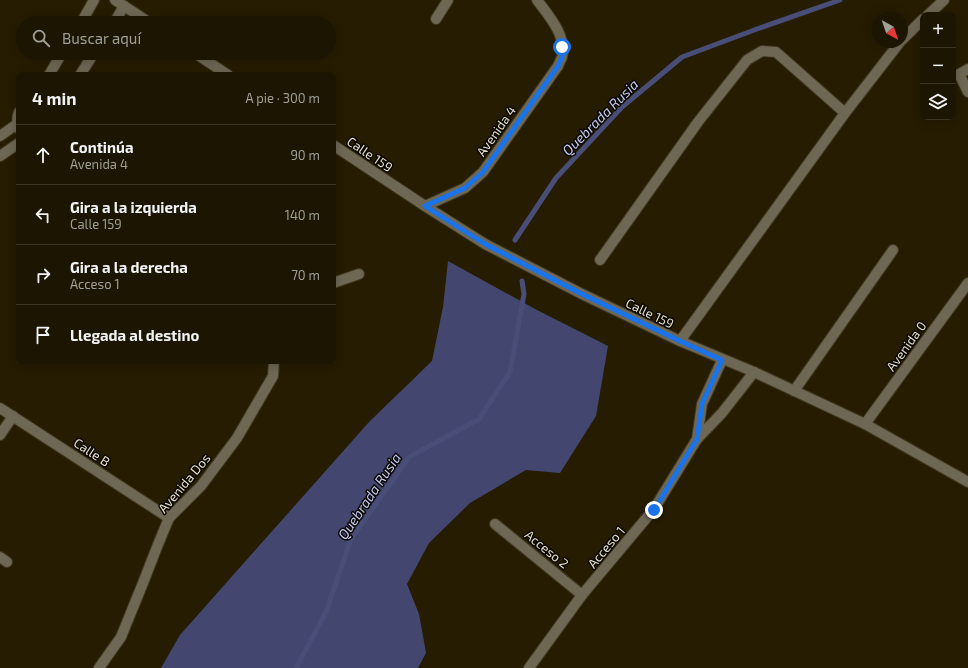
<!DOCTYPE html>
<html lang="es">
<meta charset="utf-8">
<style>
body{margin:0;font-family:"Exo 2",sans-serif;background:#251e0b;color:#f1f3f6}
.controls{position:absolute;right:12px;top:12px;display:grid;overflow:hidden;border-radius:8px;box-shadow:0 2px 10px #0003}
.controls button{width:36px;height:36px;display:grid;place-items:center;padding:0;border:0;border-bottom:1px solid #3a3423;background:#1c1501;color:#f1f3f6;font:20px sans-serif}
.compass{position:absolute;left:872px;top:12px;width:36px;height:36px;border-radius:50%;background:#1c1501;box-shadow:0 2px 10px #0003;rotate:140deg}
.stop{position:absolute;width:12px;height:12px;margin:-9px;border:3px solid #1a73e8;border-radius:50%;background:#fff}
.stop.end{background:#1a73e8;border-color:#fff;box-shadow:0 1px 4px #0008}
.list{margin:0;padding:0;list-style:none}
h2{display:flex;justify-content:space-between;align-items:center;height:52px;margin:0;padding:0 16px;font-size:17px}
h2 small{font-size:13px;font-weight:400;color:#a09f99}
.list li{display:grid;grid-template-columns:26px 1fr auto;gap:12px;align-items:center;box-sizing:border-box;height:60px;padding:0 16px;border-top:1px solid #3a3423}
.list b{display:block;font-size:15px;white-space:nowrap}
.list p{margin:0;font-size:13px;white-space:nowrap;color:#a09f99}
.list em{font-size:13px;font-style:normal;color:#a09f99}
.icon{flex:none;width:22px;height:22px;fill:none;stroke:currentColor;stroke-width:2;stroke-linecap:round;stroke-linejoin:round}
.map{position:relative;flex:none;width:968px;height:668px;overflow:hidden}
.search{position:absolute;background:#1c1501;box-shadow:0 2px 10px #0003;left:16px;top:16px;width:320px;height:44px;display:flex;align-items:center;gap:10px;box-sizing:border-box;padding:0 14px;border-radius:22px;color:#a09f99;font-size:15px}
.panel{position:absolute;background:#1c1501;box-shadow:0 2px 10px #0003;left:16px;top:72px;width:320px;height:292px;border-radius:8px}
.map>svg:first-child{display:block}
</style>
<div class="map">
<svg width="968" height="668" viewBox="0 0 968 668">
<rect width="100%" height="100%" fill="#261c01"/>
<!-- forest -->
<path fill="#434770" d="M448 261 537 310 608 346 596 416 560 473 526 470 470 503 429 543 407 584 419 614 426 653 418 668H161L180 635 369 422 432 361 443 307Z"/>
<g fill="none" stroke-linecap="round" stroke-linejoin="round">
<!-- stream -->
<g stroke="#494e78" stroke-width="5">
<path d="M515 240 556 178 622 107 682 57 757 29 840 0"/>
<path d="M296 668 326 612 351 539 409 457 479 419 510 372 524 294 522 281"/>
</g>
<!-- minor casing -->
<g stroke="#41371e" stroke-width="12">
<g id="minor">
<path d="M115 0 150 23"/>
<path d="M928 15 944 0"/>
<path d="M436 19 448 0"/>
<path d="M81 23 94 0"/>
<path d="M114 23 124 6"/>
<path d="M902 40 923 19"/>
<path d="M195 53 228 75"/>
<path d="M968 69 959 74 968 92"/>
<path d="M49 75 62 53"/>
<path d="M80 75 94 53"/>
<path d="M19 129C17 123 16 118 19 112"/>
<path d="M0 136 17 124"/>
<path d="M333 145 425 206 485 244 582 294 680 341 754 372 865 424 968 482"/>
<path d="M0 156 19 143"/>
<path d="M425 206 465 188 483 172 558 66C559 63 561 60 562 57 567 36 549 16 537 0"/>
<path d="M600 260 698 122 747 60 762 51 776 52 845 113"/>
<path d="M333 283 359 274"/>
<path d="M680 341 845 113 900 42"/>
<path d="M794 391 893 250"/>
<path d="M0 408 169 518"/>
<path d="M865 424 968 283"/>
<path d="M0 435 13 416"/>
<path d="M697 439 702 404 722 360"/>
<path d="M495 524 582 595"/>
<path d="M0 557 7 562"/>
<path d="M99 668 121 637 143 583 157 547 169 518 201 486 237 438 273 376 274 361"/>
<path d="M529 668 582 595 654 509 697 439 722 413 754 372"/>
</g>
</g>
<!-- minor -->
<use href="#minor" stroke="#6e6754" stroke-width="10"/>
</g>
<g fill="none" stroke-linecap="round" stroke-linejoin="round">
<!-- route -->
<path stroke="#1a73e8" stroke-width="5" d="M562 47V57L558 66 483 172 465 188 425 206 485 244 582 294 680 341 722 360 702 404 697 439 654 510"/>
</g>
<g text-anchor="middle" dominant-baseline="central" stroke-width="3" stroke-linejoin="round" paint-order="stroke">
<!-- street labels -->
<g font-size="13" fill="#e5dfcf" stroke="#0b0701">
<text transform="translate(496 131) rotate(-55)">Avenida 4</text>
<text transform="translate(370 154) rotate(34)">Calle 159</text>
<text transform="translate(650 313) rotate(26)">Calle 159</text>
<text transform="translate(906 346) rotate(-54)">Avenida 0</text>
<text transform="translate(92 452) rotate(33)">Calle B</text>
<text transform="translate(184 483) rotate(-50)">Avenida Dos</text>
<text transform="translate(606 547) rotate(-50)">Acceso 1</text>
<text transform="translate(547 549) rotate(39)">Acceso 2</text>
</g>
<!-- water labels -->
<g font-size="14" font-style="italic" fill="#c3caf4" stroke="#0b0701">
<text transform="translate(600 117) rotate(-45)">Quebrada Rusia</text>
<text transform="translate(369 496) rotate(-56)">Quebrada Rusia</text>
</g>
</g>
</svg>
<div class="controls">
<button>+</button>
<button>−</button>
<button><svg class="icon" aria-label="layers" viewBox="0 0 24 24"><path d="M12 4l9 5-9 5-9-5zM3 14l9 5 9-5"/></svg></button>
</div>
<svg class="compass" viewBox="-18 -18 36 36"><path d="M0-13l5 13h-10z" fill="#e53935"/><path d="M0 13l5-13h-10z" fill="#a09f99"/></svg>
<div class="stop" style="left:562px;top:47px"></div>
<div class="stop end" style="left:654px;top:510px"></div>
<div class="search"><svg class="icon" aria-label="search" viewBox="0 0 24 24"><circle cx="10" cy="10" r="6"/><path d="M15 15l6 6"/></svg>Buscar aquí</div>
<section class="panel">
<h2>4 min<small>A pie · 300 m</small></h2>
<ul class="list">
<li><svg class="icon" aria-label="ahead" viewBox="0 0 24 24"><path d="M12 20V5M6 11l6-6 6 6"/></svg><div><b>Continúa</b><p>Avenida 4</p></div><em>90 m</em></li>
<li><svg class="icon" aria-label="left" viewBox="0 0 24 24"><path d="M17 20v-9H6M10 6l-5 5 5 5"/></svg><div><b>Gira a la izquierda</b><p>Calle 159</p></div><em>140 m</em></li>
<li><svg class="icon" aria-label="right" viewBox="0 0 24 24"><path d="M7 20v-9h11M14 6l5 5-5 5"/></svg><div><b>Gira a la derecha</b><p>Acceso 1</p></div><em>70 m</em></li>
<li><svg class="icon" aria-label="arrive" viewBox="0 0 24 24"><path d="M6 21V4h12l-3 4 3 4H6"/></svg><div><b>Llegada al destino</b></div></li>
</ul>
</section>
</div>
